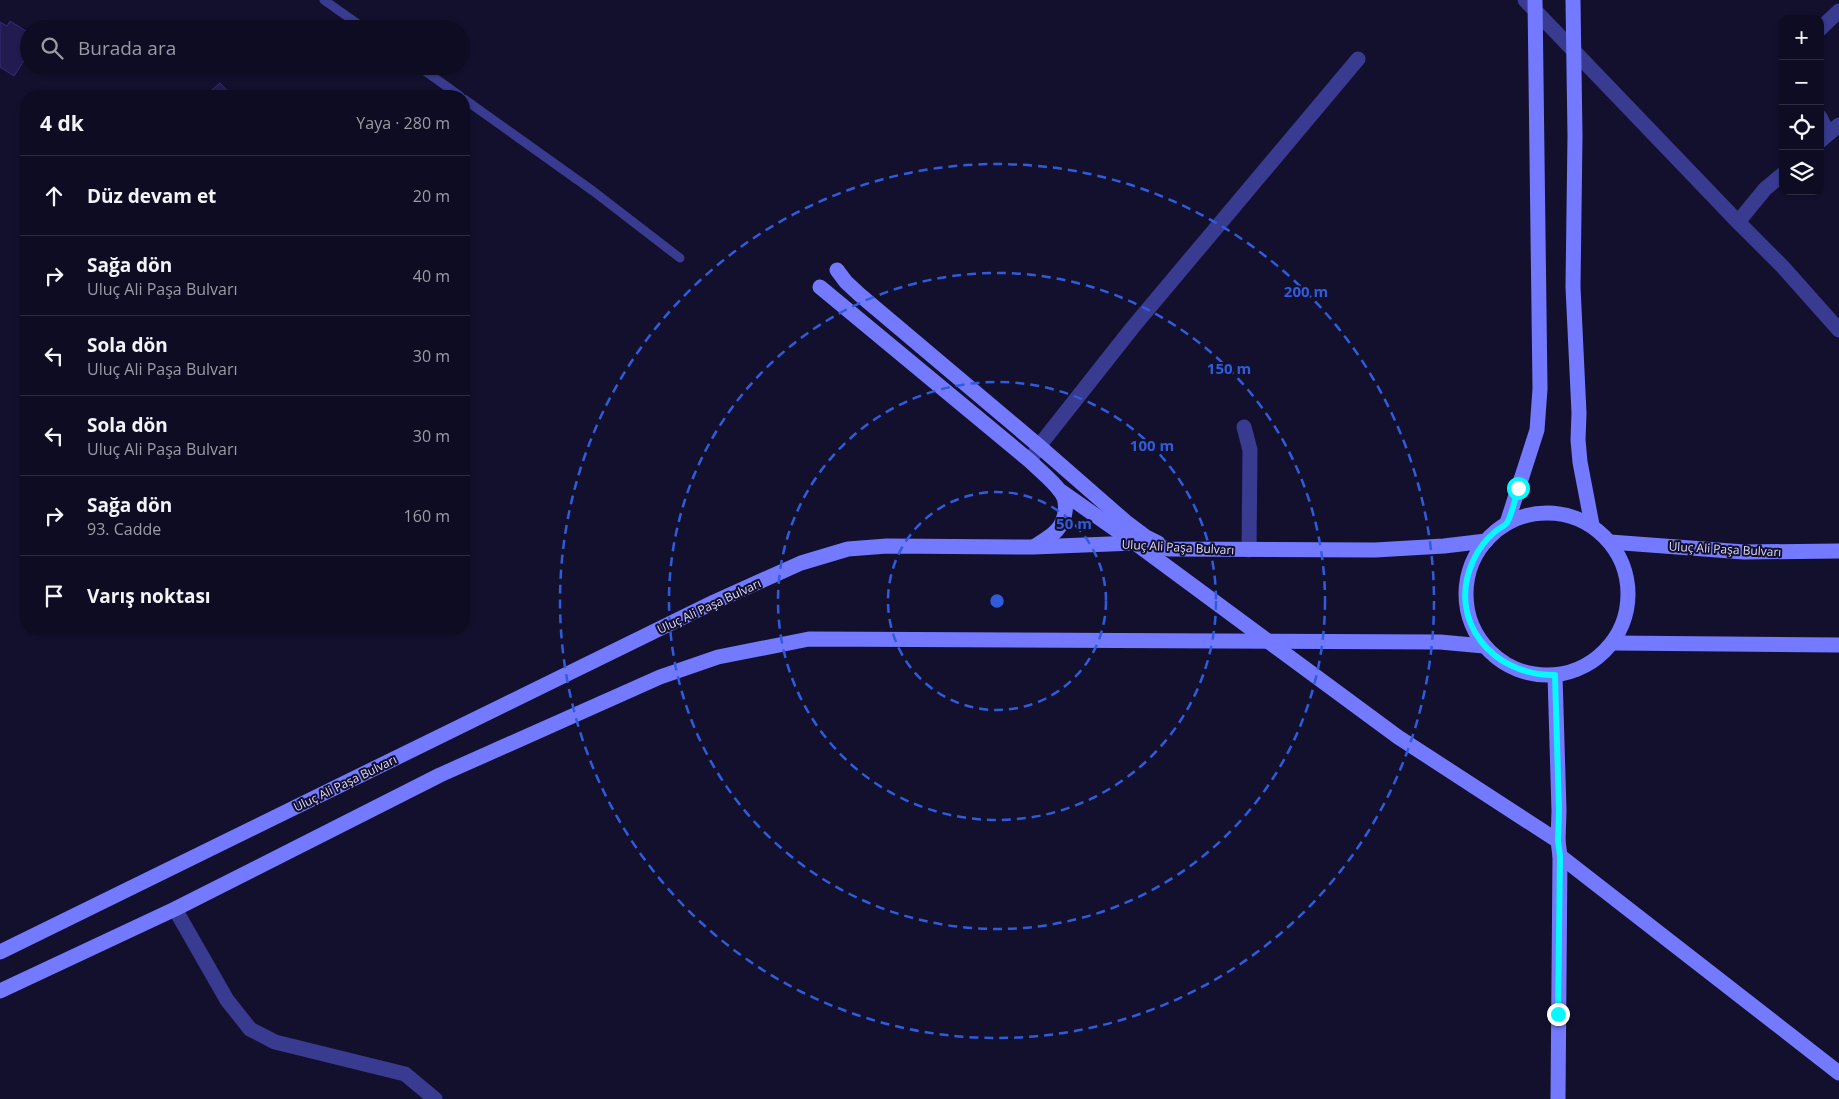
<!DOCTYPE html>
<html lang="tr">
<meta charset="utf-8">
<style>
body{margin:0;font-family:"Open Sans",sans-serif;background:#1c1a2f;color:#f1f3f6}
.controls{position:absolute;right:15px;top:15px;display:grid;overflow:hidden;border-radius:10px;box-shadow:0 1px 4px #0004}
.controls button{width:45px;height:45px;display:grid;place-items:center;padding:0;border:0;border-bottom:1px solid #2e2c40;background:#0e0c22;color:#f1f3f6;font:25px sans-serif}
.stop{position:absolute;width:15px;height:15px;margin:-11px;border:4px solid #09f7ff;border-radius:50%;background:#fff}
.stop.end{background:#09f7ff;border-color:#fff;box-shadow:0 1px 5px #0008}
.list{margin:0;padding:0;list-style:none}
h2{display:flex;justify-content:space-between;align-items:center;height:65px;margin:0;padding:0 20px;font-size:21px}
h2 small{font-size:16px;font-weight:400;color:#9b9ba5}
.list li{display:grid;grid-template-columns:32px 1fr auto;gap:15px;align-items:center;box-sizing:border-box;height:80px;padding:0 20px;border-top:1px solid #2e2c40}
.list b{display:block;font-size:19px;white-space:nowrap}
.list p{margin:0;font-size:16px;white-space:nowrap;color:#9b9ba5}
.list em{font-size:16px;font-style:normal;color:#9b9ba5}
.icon{flex:none;width:28px;height:28px;fill:none;stroke:currentColor;stroke-width:2;stroke-linecap:round;stroke-linejoin:round}
.map{position:relative;flex:none;width:1839px;height:1099px;overflow:hidden}
.search{position:absolute;background:#0e0c22;box-shadow:0 1px 4px #0004;left:20px;top:20px;width:450px;height:55px;display:flex;align-items:center;gap:12px;box-sizing:border-box;padding:0 18px;border-radius:28px;color:#9b9ba5;font-size:19px}
.panel{position:absolute;background:#0e0c22;box-shadow:0 1px 4px #0004;left:20px;top:90px;width:450px;height:545px;border-radius:20px}
.map>svg:first-child{display:block}
</style>
<div class="map">
<svg width="1839" height="1099" viewBox="0 0 1839 1099">
<rect width="100%" height="100%" fill="#13102e"/>
<!-- building -->
<g fill="#221b50" stroke="#362b7d">
<path d="M10 21 29 33V53L14 76 0 67V22L7 26Z"/>
<path d="M220 83 232 96H205Z"/>
</g>
<g fill="none" stroke-linecap="round" stroke-linejoin="round">
<!-- lane -->
<g stroke="#383b8f" stroke-width="9">
<path d="M324 0 365 29"/>
<path d="M418 66 460 96"/>
<path d="M464 99 593 191 680 258"/>
</g>
<!-- street -->
<g stroke="#383b8f" stroke-width="15">
<path d="M1525 0 1738 222 1782 266 1839 330"/>
<path d="M1820 29 1839 11"/>
<path d="M1820 117 1828 134"/>
<path d="M1820 141 1839 125"/>
<path d="M1738 222 1765 189 1783 174"/>
<path d="M1244 427 1250 450 1249 550"/>
<path d="M1030 461 1039 446 1133 327 1358 59"/>
<path d="M175 909 227 1000 250 1029 275 1042 405 1074 435 1099"/>
</g>
<!-- secondary -->
<g stroke="#747aff" stroke-width="15">
<path d="M1573 0 1575 136 1573 287 1579 413 1578 440 1580 462 1592 525"/>
<path d="M837 270 846 282 860 295 1039 446 1126 522 1146 537 1158 543"/>
<path d="M820 287 1030 461C1039 470 1052 480 1060 491 1069 501 1066 520 1057 530 1051 537 1043 541 1035 546"/>
<path d="M1062 492 1135 543 1398 737 1558 841"/>
<circle cx="1547" cy="594" r="81"/>
<path d="M1507 523 1537 430 1540 389 1535 0"/>
<path d="M1610 542 1744 552 1839 551"/>
<path d="M1613 643 1839 645"/>
<path d="M1555 675 1559 811 1558 841 1560 856 1558 1099"/>
<path d="M1560 856 1839 1073"/>
<path d="M0 952 714 602 801 563 848 549 887 546 1033 547 1135 543 1170 549 1375 550 1444 546 1486 541"/>
<path d="M0 991 175 909 440 775 660 677 718 657 809 639 1440 642 1484 646"/>
</g>
</g>
<g fill="none" stroke-linecap="round" stroke-linejoin="round">
<!-- route -->
<path stroke="#09f7ff" stroke-width="6" d="M1518 488C1516 496 1511 519 1506 524 1503 527 1499 528 1496 531 1487 538 1478 550 1473 561 1446 621 1493 676 1555 675L1559 810 1558 841 1560 856 1558 1014"/>
</g>
<!-- distance rings -->
<g fill="none" stroke="#305cdc" stroke-width="2.5" stroke-dasharray="9 6">
<circle cx="997" cy="601" r="109"/>
<circle cx="997" cy="601" r="219"/>
<circle cx="997" cy="601" r="328"/>
<circle cx="997" cy="601" r="437"/>
</g>
<g text-anchor="middle" dominant-baseline="central" stroke-width="4" stroke-linejoin="round" paint-order="stroke">
<!-- street labels -->
<g font-size="12" fill="#deddff" stroke="#13102e">
<text transform="translate(1178 547) rotate(3)">Uluç Ali Paşa Bulvarı</text>
<text transform="translate(1725 549) rotate(3)">Uluç Ali Paşa Bulvarı</text>
<text transform="translate(709 606) rotate(-25)">Uluç Ali Paşa Bulvarı</text>
<text transform="translate(345 783) rotate(-26)">Uluç Ali Paşa Bulvarı</text>
</g>
</g>
<circle cx="997" cy="601" r="8" fill="#305cdc" stroke="#13102e" stroke-width="2.5"/>
<g font-size="15" text-anchor="middle" font-weight="bold" fill="#305cdc" stroke="#13102e" stroke-width="4" stroke-linejoin="round" paint-order="stroke">
<text x="1306" y="297">200 m</text>
<text x="1229" y="374">150 m</text>
<text x="1152" y="451">100 m</text>
<text x="1074" y="529">50 m</text>
</g>
</svg>
<div class="controls">
<button>+</button>
<button>−</button>
<button><svg class="icon" aria-label="locate" viewBox="0 0 24 24"><circle cx="12" cy="12" r="6"/><path d="M12 2v4M12 18v4M2 12h4M18 12h4"/></svg></button>
<button><svg class="icon" aria-label="layers" viewBox="0 0 24 24"><path d="M12 4l9 5-9 5-9-5zM3 14l9 5 9-5"/></svg></button>
</div>
<div class="stop" style="left:1518px;top:488px"></div>
<div class="stop end" style="left:1558px;top:1014px"></div>
<div class="search"><svg class="icon" aria-label="search" viewBox="0 0 24 24"><circle cx="10" cy="10" r="6"/><path d="M15 15l6 6"/></svg>Burada ara</div>
<section class="panel">
<h2>4 dk<small>Yaya · 280 m</small></h2>
<ul class="list">
<li><svg class="icon" aria-label="ahead" viewBox="0 0 24 24"><path d="M12 20V5M6 11l6-6 6 6"/></svg><div><b>Düz devam et</b></div><em>20 m</em></li>
<li><svg class="icon" aria-label="right" viewBox="0 0 24 24"><path d="M7 20v-9h11M14 6l5 5-5 5"/></svg><div><b>Sağa dön</b><p>Uluç Ali Paşa Bulvarı</p></div><em>40 m</em></li>
<li><svg class="icon" aria-label="left" viewBox="0 0 24 24"><path d="M17 20v-9H6M10 6l-5 5 5 5"/></svg><div><b>Sola dön</b><p>Uluç Ali Paşa Bulvarı</p></div><em>30 m</em></li>
<li><svg class="icon" aria-label="left" viewBox="0 0 24 24"><path d="M17 20v-9H6M10 6l-5 5 5 5"/></svg><div><b>Sola dön</b><p>Uluç Ali Paşa Bulvarı</p></div><em>30 m</em></li>
<li><svg class="icon" aria-label="right" viewBox="0 0 24 24"><path d="M7 20v-9h11M14 6l5 5-5 5"/></svg><div><b>Sağa dön</b><p>93. Cadde</p></div><em>160 m</em></li>
<li><svg class="icon" aria-label="arrive" viewBox="0 0 24 24"><path d="M6 21V4h12l-3 4 3 4H6"/></svg><div><b>Varış noktası</b></div></li>
</ul>
</section>
</div>
